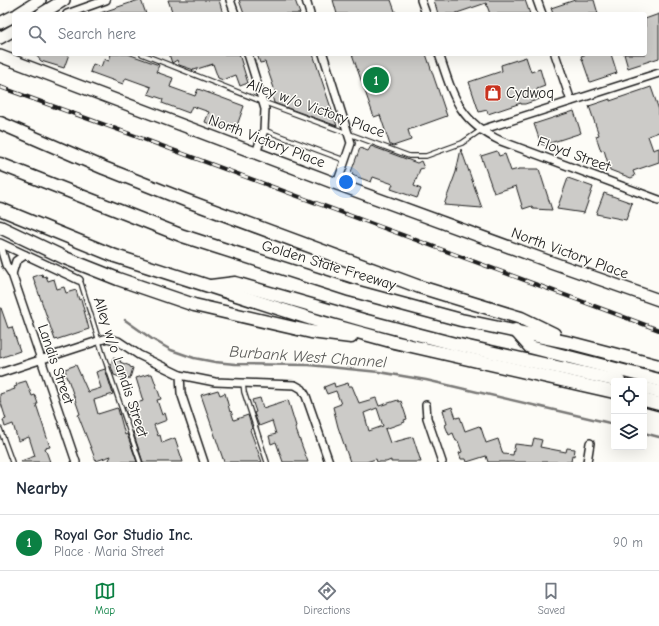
<!DOCTYPE html>
<meta charset="utf-8">
<style>
body{margin:0;font-family:"Comic Neue",sans-serif;background:#f2f2f3;color:#1f2937}
.controls{position:absolute;right:12px;bottom:12px;display:grid;overflow:hidden;border-radius:4px;box-shadow:0 4px 16px #0002}
.controls button{width:36px;height:36px;display:grid;place-items:center;padding:0;border:0;border-bottom:1px solid #e0e1e3;background:#fff;color:#1f2937;font:20px sans-serif}
.you{position:absolute;left:346px;top:182px;width:14px;height:14px;margin:-10px;border:3px solid #fff;border-radius:50%;background:#1a73e8;box-shadow:0 0 0 6px #1a73e833}
.badge{display:grid;place-items:center;width:26px;height:26px;border-radius:50%;background:#0b8043;color:#fff;font-size:13px;font-weight:700}
.pin{position:absolute;translate:-50% -50%;border:2px solid #fff;box-shadow:0 1px 4px #0006}
.list{margin:0;padding:0;list-style:none}
h2{display:flex;justify-content:space-between;align-items:center;height:52px;margin:0;padding:0 16px;font-size:17px}
h2 small{font-size:13px;font-weight:400;color:#747a83}
.list li{display:grid;grid-template-columns:26px 1fr auto;gap:12px;align-items:center;box-sizing:border-box;height:56px;padding:0 16px;border-top:1px solid #e0e1e3}
.list b{display:block;font-size:15px;white-space:nowrap}
.list p{margin:0;font-size:13px;white-space:nowrap;color:#747a83}
.list em{font-size:13px;font-style:normal;color:#747a83}
.icon{flex:none;width:22px;height:22px;fill:none;stroke:currentColor;stroke-width:2;stroke-linecap:round;stroke-linejoin:round}
.map{position:relative;flex:none;width:659px;height:462px;overflow:hidden}
.search{position:absolute;background:#fff;box-shadow:0 4px 16px #0002;left:12px;right:12px;top:12px;height:44px;display:flex;align-items:center;gap:10px;box-sizing:border-box;padding:0 14px;border-radius:4px;color:#747a83;font-size:15px}
.sheet{height:108px;background:#fff}
nav{display:flex;justify-content:space-around;align-items:center;box-sizing:border-box;height:56px;border-top:1px solid #e0e1e3;background:#fff;font-size:11px;color:#747a83}
nav a{display:grid;justify-items:center;gap:2px}
nav .on{color:#0b8043}
.map>svg:first-child{display:block}
</style>
<div class="map">
<svg width="659" height="462" viewBox="0 0 659 462">
<rect width="100%" height="100%" fill="#fdfcf7"/>
<filter id="ink" filterUnits="userSpaceOnUse"><feTurbulence type="fractalNoise" baseFrequency=".025" numOctaves="2"/><feDisplacementMap in="SourceGraphic" scale="8" xChannelSelector="R" yChannelSelector="G"/><feConvolveMatrix kernelMatrix="1 2 1 2 8 2 1 2 1" color-interpolation-filters="sRGB"/></filter>
<g filter="url(#ink)">
<g fill="none" stroke-linecap="round" stroke-linejoin="round">
<!-- stream -->
<g stroke="#797876" stroke-width="2.5">
<path d="M125 320 152 339 171 350 194 358 215 362 235 364 309 365 379 372 426 380 614 424"/>
<path d="M644 433 659 437"/>
</g>
</g>
<!-- building -->
<g fill="#cccbc8" stroke="#1c1c1c" fill-rule="evenodd">
<path d="M139 0H141L146 14H100V13Z"/>
<path d="M168 0H219L223 14H173Z"/>
<path d="M239 0H295L300 14H244Z"/>
<path d="M333 0H391L396 14H337Z"/>
<path d="M434 0H525L530 14H490L486 3 454 14H438Z"/>
<path d="M575 0H594L598 14H553L551 8Z"/>
<path d="M659 14V58L628 68 624 54H645V19Z"/>
<path d="M35 54H69L64 68 41 61Z"/>
<path d="M111 54H128L159 65 156 72 173 78 170 87 195 96 198 89 244 106 235 131 217 125V127L205 122 209 112 192 106 189 113 162 103 163 99 148 94 151 87 126 78 123 84 90 72 93 64 101 67 104 59 109 61Z"/>
<path d="M169 54H239L248 83 240 86 236 75 223 80 218 78 213 64 194 70 179 65 177 60 172 63Z"/>
<path d="M257 54H313L337 126 274 103 272 95 276 94 265 62 260 63Z"/>
<path d="M352 54H426L447 116 408 130 411 140 393 146 390 145 380 115 374 117Z"/>
<path d="M587 54H611L617 73 590 82 581 56Z"/>
<path d="M526 57 531 72 540 69 545 86 537 89 540 99 525 104H521V103L488 114 487 110 479 112 469 82 502 71 501 65Z"/>
<path d="M651 87 659 110V132L648 136 653 150 659 148V162L633 171 635 176 631 178 610 170 604 150 601 151 596 136 599 135 589 106 610 99V101Z"/>
<path d="M574 111 581 133 544 145 541 144 534 124Z"/>
<path d="M371 146 417 163 421 161 424 168 420 169 414 186 421 189 417 198 391 189 393 184 373 177 371 182 352 175 353 173 351 172 360 148 368 151Z"/>
<path d="M461 149 478 197 482 208 444 205 456 172Z"/>
<path d="M497 151 499 156 505 154 511 171 519 169H539L552 210 533 209 532 206 523 209 516 186 494 193 481 156Z"/>
<path d="M568 178 593 187 584 213 557 209Z"/>
<path d="M604 193 632 203 626 220 596 214Z"/>
<path d="M42 274 43 277 46 276 48 281 54 279 57 289 64 287 66 293 76 290 79 300 81 299 89 329 55 340 33 277Z"/>
<path d="M0 308H1L8 328 12 327 20 351 0 358Z"/>
<path d="M113 358 121 361 120 362 130 366V367L133 368 130 378 126 379 114 375 111 366Z"/>
<path d="M76 365 88 392 101 388 96 372 105 369 113 394 94 400 98 414 117 408 118 409 125 435 127 434 137 462H108L111 456 96 461 78 415 80 414 68 379H67L65 373H66L65 369Z"/>
<path d="M149 374H152L161 399 157 400 162 415 165 413 167 420 154 425 158 436 160 435 162 443 175 438 183 462H143L133 432 140 430 134 413 127 415 124 407 143 401 136 378Z"/>
<path d="M26 381 32 396 35 395 38 404H36L50 447 45 448 50 462H21V461L35 456 29 437 18 441 13 424 5 427 3 420 6 419 0 400V394L15 389 14 387 17 386 16 384Z"/>
<path d="M334 383 335 387 348 383 349 386H352L359 403 376 398 379 406 398 400 399 402 401 401 407 419 404 420 405 422 385 429 390 443 413 437 421 462H391V460L386 462H377L376 459 366 462H350L338 427 333 407 341 404 336 391 327 394 324 387ZM377 408 383 426 369 431 364 413Z"/>
<path d="M218 390 220 395 225 393 230 412 231 411 234 420 248 415 252 428 250 430 262 462H224L201 395Z"/>
<path d="M260 398 263 408 288 400 296 426 295 427 308 462H283L276 442 271 444 269 436 276 434 272 421 259 426 254 413 256 412 252 400Z"/>
<path d="M452 407 456 418 460 417 465 431 479 426 481 428 486 443 498 439 503 454 513 455 515 444 532 446 534 438 542 440 540 447 566 452 567 448 575 449 574 456 572 455 571 462H488L486 456 467 462 466 459H461L459 453 462 452 458 441H456L453 433 449 435 445 425 447 424 443 410Z"/>
</g>
<g fill="none" stroke-linecap="round" stroke-linejoin="round">
<!-- lane casing -->
<g stroke="#1c1c1c" stroke-width="6">
<g id="lane">
<path d="M142 54 263 102 409 156H426L462 143 481 130"/>
<path d="M264 130 344 160"/>
<path d="M79 280 81 283 102 351 140 462"/>
<path d="M243 383 244 392 267 462"/>
<path d="M0 429 12 462"/>
</g>
</g>
<!-- street casing -->
<g stroke="#1c1c1c" stroke-width="10">
<g id="street">
<path d="M230 0 235 14"/>
<path d="M306 0 310 14"/>
<path d="M421 0 426 14"/>
<path d="M537 0 542 14"/>
<path d="M67 14 106 0"/>
<path d="M248 54 265 109 264 130 256 153"/>
<path d="M323 54 351 143 337 184"/>
<path d="M439 54C453 95 458 121 501 141L659 200"/>
<path d="M555 54 571 101"/>
<path d="M481 130 659 73"/>
<path d="M0 243 79 280"/>
<path d="M0 245 6 265 12 274 76 462"/>
<path d="M12 274 16 261 25 255"/>
<path d="M0 373 107 338 118 341 139 355 180 375 215 382 295 385 302 389 306 396 329 462"/>
<path d="M180 375 181 393 204 462"/>
<path d="M426 405 427 418 442 462"/>
<path d="M587 462 590 443"/>
</g>
</g>
<!-- primary casing -->
<g stroke="#1c1c1c" stroke-width="14">
<g id="primary">
<path d="M18 14 40 0"/>
<path d="M41 14 64 0"/>
<path d="M0 23 14 16"/>
<path d="M0 38 14 30"/>
<path d="M0 56 337 184 545 260 659 300"/>
</g>
</g>
<!-- highway casing -->
<g stroke="#1c1c1c" stroke-width="15">
<g id="highway">
<path d="M0 123 104 168 185 200 420 287 521 318 554 334"/>
<path d="M0 164 183 236 350 290 461 320 571 343 659 366"/>
<path d="M0 209 115 256 321 322 394 342 614 392"/>
<path d="M0 227 65 258 118 279 194 305 311 332 351 337"/>
<path d="M211 286 235 283 363 320 455 344 619 381"/>
<path d="M515 330 530 347 659 380"/>
<path d="M644 388 659 392"/>
<path d="M644 400 659 404"/>
</g>
</g>
<!-- lane -->
<use href="#lane" stroke="#fdfcf7" stroke-width="3.5"/>
<!-- street -->
<use href="#street" stroke="#fdfcf7" stroke-width="7"/>
<!-- primary -->
<use href="#primary" stroke="#fdfcf7" stroke-width="11"/>
<!-- highway -->
<use href="#highway" stroke="#fdfcf7" stroke-width="12"/>
<!-- rail casing -->
<g stroke="#1c1c1c" stroke-width="4">
<path id="rail" d="M0 87 119 130 659 330"/>
</g>
<!-- rail -->
<use href="#rail" stroke="#fdfcf7" stroke-width="2.5" stroke-dasharray="8" stroke-linecap="butt"/>
</g>
</g>
<!-- icons -->
<defs>
<g id="shop-square" transform="scale(0.9)"><rect x="-9" y="-9" width="18" height="18" rx="4" fill="#c8321e" stroke="#fdfcf7"/><path d="M-5-2.5h2.3a2.7 3.5 0 0 1 5.4 0H5L5.5 6h-11ZM-1.5-2.5h3a1.5 2.3 0 0 0-3 0Z" fill="#fff"/></g>
</defs>
<g fill-rule="evenodd">
<use href="#shop-square" x="493" y="93"/>
</g>
<g text-anchor="middle" dominant-baseline="central" stroke-width="3" stroke-linejoin="round" paint-order="stroke">
<!-- poi labels -->
<g font-size="15" fill="#1c1c1c" stroke="#fdfcf7" text-anchor="start">
<text x="506" y="93">Cydwoq</text>
</g>
<!-- street labels -->
<g font-size="15" fill="#1c1c1c" stroke="#fdfcf7">
<text transform="translate(316 108) rotate(20)">Alley w/o Victory Place</text>
<text transform="translate(267 141) rotate(21)">North Victory Place</text>
<text transform="translate(574 154) rotate(20)">Floyd Street</text>
<text transform="translate(570 253) rotate(20)">North Victory Place</text>
<text transform="translate(329 265) rotate(17)">Golden State Freeway</text>
<text transform="translate(56 364) rotate(71)">Landis Street</text>
<text transform="translate(121 367) rotate(72)">Alley w/o Landis Street</text>
</g>
<!-- water labels -->
<g font-size="16" font-style="italic" fill="#5a5a58" stroke="#fdfcf7">
<text transform="translate(308 357) rotate(4)">Burbank West Channel</text>
</g>
</g>
</svg>
<div class="controls">
<button><svg class="icon" aria-label="locate" viewBox="0 0 24 24"><circle cx="12" cy="12" r="6"/><path d="M12 2v4M12 18v4M2 12h4M18 12h4"/></svg></button>
<button><svg class="icon" aria-label="layers" viewBox="0 0 24 24"><path d="M12 4l9 5-9 5-9-5zM3 14l9 5 9-5"/></svg></button>
</div>
<div class="you"></div>
<div class="pin badge" style="left:376px;top:80px">1</div>
<div class="search"><svg class="icon" aria-label="search" viewBox="0 0 24 24"><circle cx="10" cy="10" r="6"/><path d="M15 15l6 6"/></svg>Search here</div>
</div>
<section class="sheet">
<h2>Nearby<small></small></h2>
<ul class="list">
<li><span class="badge">1</span><div><b>Royal Gor Studio Inc.</b><p>Place · Maria Street</p></div><em>90 m</em></li>
</ul>
</section>
<nav>
<a class="on"><svg class="icon" aria-label="map" viewBox="0 0 24 24"><path d="M3 6l6-2 6 2 6-2v14l-6 2-6-2-6 2zM9 4v14M15 6v14"/></svg>Map</a>
<a><svg class="icon" aria-label="directions" viewBox="0 0 24 24"><path d="M12 3l9 9-9 9-9-9zM9 14v-3h6M13 9l2 2-2 2"/></svg>Directions</a>
<a><svg class="icon" aria-label="saved" viewBox="0 0 24 24"><path d="M7 4h10v16l-5-4-5 4z"/></svg>Saved</a>
</nav>
